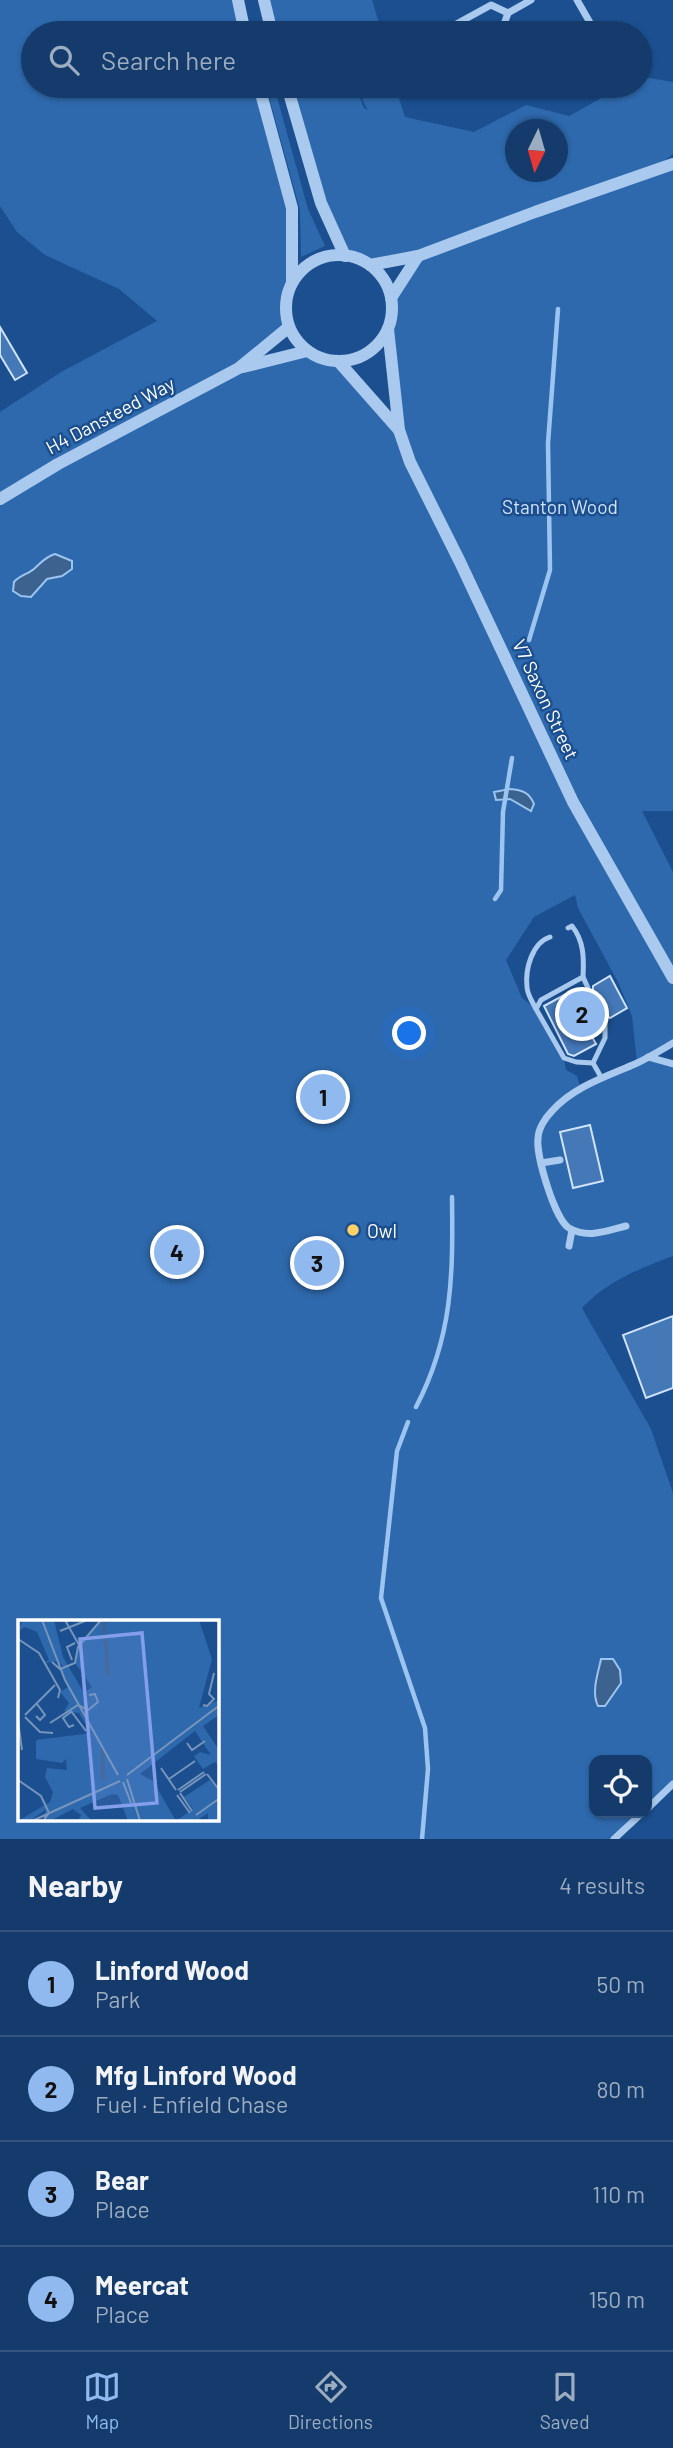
<!DOCTYPE html>
<meta charset="utf-8">
<style>
body{margin:0;font-family:Barlow,sans-serif;background:#1d4271;color:#f1f3f6}
.controls{position:absolute;right:21px;bottom:21px;display:grid;overflow:hidden;border-radius:14px;box-shadow:0 2px 5px #0004}
.controls button{width:63px;height:63px;display:grid;place-items:center;padding:0;border:0;border-bottom:2px solid #33557e;background:#143b6b;color:#f1f3f6;font:35px sans-serif}
.compass{position:absolute;left:505px;top:119px;width:63px;height:63px;border-radius:50%;background:#143b6b;box-shadow:0 2px 5px #0004;rotate:185deg}
.you{position:absolute;left:410px;top:1034px;width:24px;height:24px;margin:-18px;border:5px solid #fff;border-radius:50%;background:#1a73e8;box-shadow:0 0 0 10px #1a73e833}
.badge{display:grid;place-items:center;width:46px;height:46px;border-radius:50%;background:#90b9f0;color:#111;font-size:23px;font-weight:700}
.pin{position:absolute;translate:-50% -50%;border:4px solid #fff;box-shadow:0 2px 7px #0006}
.list{margin:0;padding:0;list-style:none}
h2{display:flex;justify-content:space-between;align-items:center;height:91px;margin:0;padding:0 28px;font-size:30px}
h2 small{font-size:23px;font-weight:400;color:#9dadc1}
.list li{display:grid;grid-template-columns:46px 1fr auto;gap:21px;align-items:center;box-sizing:border-box;height:105px;padding:0 28px;border-top:2px solid #33557e}
.list b{display:block;font-size:26px;white-space:nowrap}
.list p{margin:0;font-size:23px;white-space:nowrap;color:#9dadc1}
.list em{font-size:23px;font-style:normal;color:#9dadc1}
.icon{flex:none;width:38px;height:38px;fill:none;stroke:currentColor;stroke-width:2;stroke-linecap:round;stroke-linejoin:round}
.map{position:relative;flex:none;width:673px;height:1839px;overflow:hidden}
.search{position:absolute;background:#143b6b;box-shadow:0 2px 5px #0004;left:21px;right:21px;top:21px;height:77px;display:flex;align-items:center;gap:18px;box-sizing:border-box;padding:0 24px;border-radius:38px;color:#9dadc1;font-size:26px}
.sheet{height:511px;background:#143b6b}
nav{display:flex;justify-content:space-around;align-items:center;box-sizing:border-box;height:98px;border-top:2px solid #33557e;background:#143b6b;font-size:19px;color:#9dadc1}
nav a{display:grid;justify-items:center;gap:4px}
nav .on{color:#90b9f0}
.map>svg:first-child{display:block}
</style>
<div class="map">
<svg width="673" height="1839" viewBox="0 0 673 1839">
<rect width="100%" height="100%" fill="#1b4f8f"/>
<!-- green -->
<g fill="#2e69ad" fill-rule="evenodd">
<path d="M0 0H238L245 33H33V86H259L292 208V283L287 297 286 314 289 327 241 367 307 351 323 359 339 362 398 429 388 329 392 312 391 298 418 257 370 265 345 256 287 86H378L360 98 364 108 368 110 362 99 383 86H395L405 117 474 132 526 105 569 116 623 86H640V78L643 77 673 82V154L651 171 673 164V811H642L673 872V1043L649 1057 673 1064V1256C639 1269 607 1281 582 1308L651 1429 673 1493V1784L647 1809V1760H594V1813H643L615 1839H0V412L61 372 157 321 119 289 45 255 17 232 0 206ZM516 130H558V172H516ZM575 895 578 908 619 984 632 1016 637 1063 581 1089 577 1076 566 1070 564 1058 536 1009 522 998 506 960 534 917ZM19 1622H217V1820H19Z"/>
<path d="M264 0H372L382 33H272Z"/>
<path d="M266 86H274L308 209 325 246 301 257 300 210Z"/>
</g>
<!-- water -->
<g fill="#3c6290" stroke="#9cc4f0" stroke-width="2">
<path d="M55 554 72 561V569L62 576 47 579 31 597 21 596 13 591 14 582C20 575 29 574 35 568 42 562 45 557 55 554Z"/>
<path d="M510 789C522 790 529 792 534 804L531 811 510 799 496 800 494 792Z"/>
<path d="M601 1659H613L620 1670 621 1683 605 1706H598C591 1692 598 1674 601 1659Z"/>
</g>
<g fill="none" stroke-linecap="round" stroke-linejoin="round">
<!-- stream -->
<g stroke="#9cc4f0" stroke-width="4.5">
<path d="M529 640 550 570 548 443 558 309"/>
<path d="M495 899 501 890 503 812 512 758"/>
<path d="M416 1407C453 1336 453 1275 452 1197"/>
<path d="M408 1422 397 1451 381 1598 425 1728 428 1769 422 1839"/>
</g>
</g>
<!-- building -->
<g fill="#4478b7" stroke="#cfe3fa" stroke-width="2">
<path d="M0 327 27 373 15 380 0 355Z"/>
<path d="M610 976 627 1008 610 1018 606 1015 602 1016 600 1023 588 1029 596 1044 574 1056 568 1054 544 1006 568 993 570 998 583 990 590 993 593 990V986Z"/>
<path d="M590 1125 603 1181 573 1188 560 1132Z"/>
<path d="M673 1316V1388L646 1398 623 1335Z"/>
</g>
<g fill="none" stroke-linecap="round" stroke-linejoin="round">
<!-- service -->
<g stroke="#a9c9ee" stroke-width="5">
<path d="M568 928 572 926C584 941 584 958 583 977"/>
<path d="M588 988 583 977 541 1000 536 1009 564 1058 576 1062 593 1063 605 1038V1020"/>
<path d="M536 1009C533 1003 527 994 527 987 525 969 532 943 550 937"/>
<path d="M593 1063 601 1077"/>
</g>
<!-- minor -->
<g stroke="#a9c9ee" stroke-width="7">
<path d="M577 0 596 33"/>
<path d="M461 22 467 33"/>
<path d="M440 33 491 5 508 13"/>
<path d="M497 33 502 30 508 13 531 0"/>
<path d="M648 1057 673 1064"/>
<path d="M541 1163 560 1160"/>
<path d="M626 1226C606 1231 588 1239 569 1228 555 1220 536 1156 538 1139 538 1129 545 1118 552 1111 573 1087 607 1076 635 1064 648 1058 661 1050 673 1043"/>
<path d="M569 1246 572 1230"/>
<path d="M647 1809 673 1784"/>
<path d="M614 1839 642 1813"/>
</g>
<!-- tertiary -->
<g stroke="#a9c9ee" stroke-width="12">
<path d="M238 0 245 33"/>
<path d="M264 0 272 33"/>
<path d="M259 86 292 208V283"/>
<path d="M287 86 321 203 345 256"/>
<circle cx="339" cy="308" r="53"/>
<path d="M370 265 418 256 535 212 673 164"/>
<path d="M391 298 418 256"/>
<path d="M388 329 399 430 410 462 460 562 573 802 673 978"/>
<path d="M339 362 399 430"/>
<path d="M243 367 307 351"/>
<path d="M0 499 58 464 239 368 289 327"/>
</g>
</g>
<!-- markers -->
<circle fill="#ffd166" stroke="#1b4f8f" stroke-width="2.5" cx="353" cy="1230" r="7"/>
<g text-anchor="middle" dominant-baseline="central" stroke-width="5" stroke-linejoin="round" paint-order="stroke">
<!-- street labels -->
<g font-size="19" fill="#fff" stroke="#1b4f8f">
<text transform="translate(110 415) rotate(-28)">H4 Dansteed Way</text>
<text transform="translate(546 699) rotate(65)">V7 Saxon Street</text>
</g>
<!-- park labels -->
<g font-size="19" fill="#cfe3fa" stroke="#1b4f8f">
<text x="560" y="506">Stanton Wood</text>
</g>
<!-- poi labels -->
<g font-size="19" fill="#fff" stroke="#1b4f8f" text-anchor="start">
<text x="367" y="1230">Owl</text>
</g>
</g>
<!-- overview -->
<g transform="translate(18 1620)">
<rect width="201" height="201" fill="#1b4f8f"/>
<path d="M5 0H36L45 37 66 73 74 67 57 43 59 30 83 0H181L194 39 181 88 201 80V95L185 106 201 130V146L197 142 185 149 176 136 182 132 193 135 177 111 122 154 135 161 158 201 175 189 166 177 192 160 201 171V201H190V193L178 201H110L100 175 94 174 62 188 72 199 69 201H60L63 195 55 189 32 201H26L28 189 12 201H0L32 182 35 172 27 157 29 148 49 150 48 139 44 143 18 139V120L73 113 61 93 46 91 51 83 42 72 50 67 42 49 46 47 39 41 26 43 31 40 19 12 7 7 0 11Z" fill="#2e69ad"/>
<path fill="none" stroke="#3c6290" stroke-width="3.5" d="M86 2 90 55M85 128V159"/>
<path fill="none" stroke="#7695bc" stroke-width="2" d="M24 0 47 60 100 155M47 0 61 25M42 11 67 1M0 19 21 33 42 70 40 78M54 40 49 27 57 23M34 42 42 49 57 43 60 27 83 0M185 85 189 86 196 79 191 74 196 53M53 91 68 111M69 91 80 82 77 74 71 75M53 92 45 98 51 107 56 105M7 95 37 65M18 96 22 100 27 95 19 84M7 97 22 112 35 113M0 101 4 130M32 103 60 85 70 90M169 123 174 130 187 121M143 148 158 170M189 154 202 171M109 155 202 85M109 159 122 201M151 159 177 141M0 160 23 176 31 193 25 201M105 162 113 183M160 170 186 152M162 172 188 154M162 173 174 191M159 175 172 193M178 195 202 178M14 201 102 161"/>
<path fill="#839eea" fill-opacity="0.15" stroke="#839eea" stroke-width="3.5" d="M124 13 139 183 77 188 62 19Z"/>
<rect width="201" height="201" fill="none" stroke="#fff" stroke-width="3.5"/>
</g>
</svg>
<div class="controls">
<button><svg class="icon" aria-label="locate" viewBox="0 0 24 24"><circle cx="12" cy="12" r="6"/><path d="M12 2v4M12 18v4M2 12h4M18 12h4"/></svg></button>
</div>
<svg class="compass" viewBox="-18 -18 36 36"><path d="M0-13l5 13h-10z" fill="#e53935"/><path d="M0 13l5-13h-10z" fill="#9dadc1"/></svg>
<div class="you"></div>
<div class="pin badge" style="left:323px;top:1097px">1</div>
<div class="pin badge" style="left:582px;top:1014px">2</div>
<div class="pin badge" style="left:317px;top:1263px">3</div>
<div class="pin badge" style="left:177px;top:1252px">4</div>
<div class="search"><svg class="icon" aria-label="search" viewBox="0 0 24 24"><circle cx="10" cy="10" r="6"/><path d="M15 15l6 6"/></svg>Search here</div>
</div>
<section class="sheet">
<h2>Nearby<small>4 results</small></h2>
<ul class="list">
<li><span class="badge">1</span><div><b>Linford Wood</b><p>Park</p></div><em>50 m</em></li>
<li><span class="badge">2</span><div><b>Mfg Linford Wood</b><p>Fuel · Enfield Chase</p></div><em>80 m</em></li>
<li><span class="badge">3</span><div><b>Bear</b><p>Place</p></div><em>110 m</em></li>
<li><span class="badge">4</span><div><b>Meercat</b><p>Place</p></div><em>150 m</em></li>
</ul>
</section>
<nav>
<a class="on"><svg class="icon" aria-label="map" viewBox="0 0 24 24"><path d="M3 6l6-2 6 2 6-2v14l-6 2-6-2-6 2zM9 4v14M15 6v14"/></svg>Map</a>
<a><svg class="icon" aria-label="directions" viewBox="0 0 24 24"><path d="M12 3l9 9-9 9-9-9zM9 14v-3h6M13 9l2 2-2 2"/></svg>Directions</a>
<a><svg class="icon" aria-label="saved" viewBox="0 0 24 24"><path d="M7 4h10v16l-5-4-5 4z"/></svg>Saved</a>
</nav>
